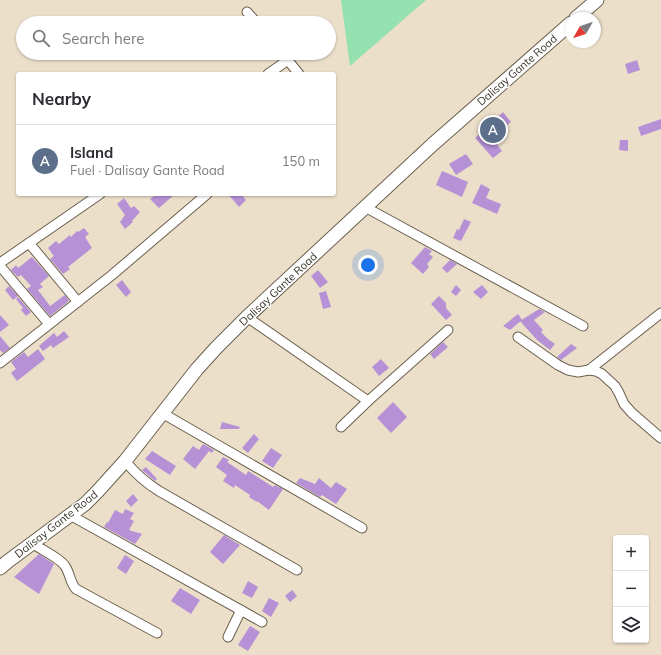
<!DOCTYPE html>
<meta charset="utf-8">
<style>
body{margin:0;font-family:Mulish,sans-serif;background:#f2f2f3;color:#2b2b33}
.controls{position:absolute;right:12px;bottom:12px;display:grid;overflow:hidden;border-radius:4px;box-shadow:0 1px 3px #0004}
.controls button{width:36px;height:36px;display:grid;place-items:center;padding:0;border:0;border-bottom:1px solid #e1e1e2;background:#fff;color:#2b2b33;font:20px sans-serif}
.compass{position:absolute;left:565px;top:12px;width:36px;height:36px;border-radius:50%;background:#fff;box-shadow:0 1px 3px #0004;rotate:230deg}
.you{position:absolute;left:368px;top:265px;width:14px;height:14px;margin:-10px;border:3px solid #fff;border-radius:50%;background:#1a73e8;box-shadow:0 0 0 6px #1a73e833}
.badge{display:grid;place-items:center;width:26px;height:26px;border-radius:50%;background:#7c3aed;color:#fff;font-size:13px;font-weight:700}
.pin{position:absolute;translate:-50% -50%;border:2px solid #fff;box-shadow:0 1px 4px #0006}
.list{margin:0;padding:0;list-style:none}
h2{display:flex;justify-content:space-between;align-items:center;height:52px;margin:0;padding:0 16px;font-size:17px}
h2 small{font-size:13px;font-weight:400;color:#7c7c81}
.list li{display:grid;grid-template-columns:26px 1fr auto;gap:12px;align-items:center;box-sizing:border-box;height:72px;padding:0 16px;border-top:1px solid #e1e1e2}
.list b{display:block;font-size:15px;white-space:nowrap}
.list p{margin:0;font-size:13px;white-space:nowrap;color:#7c7c81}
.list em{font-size:13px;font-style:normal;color:#7c7c81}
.icon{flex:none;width:22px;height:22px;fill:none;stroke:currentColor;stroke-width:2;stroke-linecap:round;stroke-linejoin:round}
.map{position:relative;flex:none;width:661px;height:655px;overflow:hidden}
.search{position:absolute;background:#fff;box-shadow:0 1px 3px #0004;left:16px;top:16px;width:320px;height:44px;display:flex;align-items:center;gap:10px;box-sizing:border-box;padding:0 14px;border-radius:22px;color:#7c7c81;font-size:15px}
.panel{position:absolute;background:#fff;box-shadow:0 1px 3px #0004;left:16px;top:72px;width:320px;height:124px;border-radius:4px}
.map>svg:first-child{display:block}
</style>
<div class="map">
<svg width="661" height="655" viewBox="0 0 661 655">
<rect width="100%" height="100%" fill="#ecdfca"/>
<!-- green -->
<path fill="#95e1b0" d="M341 0H426L350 66Z"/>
<!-- building -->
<g fill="#b691d5">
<path d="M637 60 640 70 628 74 625 64Z"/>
<path d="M503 112 511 122 492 138 502 151 493 158 475 138Z"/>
<path d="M661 119V129L641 136 638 127Z"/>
<path d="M620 140H628V151L619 150Z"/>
<path d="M466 154 473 164 456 175 449 164Z"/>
<path d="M442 171 468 182 462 197 436 185Z"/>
<path d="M481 184 490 189 486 198 501 204 497 214 472 203Z"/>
<path d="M157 194H175L159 208 150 199Z"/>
<path d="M228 194H241L246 200 239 207Z"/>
<path d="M124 198 131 208 134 206 140 212 132 221 133 222 125 229 120 222 125 215 117 204Z"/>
<path d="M464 219 471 222 461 241 453 238 457 229 459 230Z"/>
<path d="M84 228 89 234 85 237 92 248 68 267 70 269 63 274 50 259 54 256 48 248 56 241 59 244 70 235 71 237 77 231 78 232Z"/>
<path d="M425 247 432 251 429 254 433 257 427 264 429 267 423 274 411 263Z"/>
<path d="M32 257 49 276 40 284 43 287 38 290 50 306 65 295 69 301 50 316 27 289 31 286 21 275 18 277 11 270 16 265 18 268Z"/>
<path d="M450 260 457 264 447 273 442 268Z"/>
<path d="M318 270 328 282 320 288 311 276Z"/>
<path d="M122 280 131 292 126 297 116 285Z"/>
<path d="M456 285 461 290 456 296 451 292Z"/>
<path d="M482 285 488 292 481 299 473 292Z"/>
<path d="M9 286 18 296 13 300 5 290Z"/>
<path d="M326 291 331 307 323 309 319 293Z"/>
<path d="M439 296 446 303V308L452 315 446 320 431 304Z"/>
<path d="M18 297 31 312 26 316 21 310 23 308 16 299Z"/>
<path d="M539 309 545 312 534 320 543 330 541 332 548 339 555 344 550 350 537 340 520 321Z"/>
<path d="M518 314 522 320 510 330 503 326Z"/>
<path d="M0 315 9 325 0 332Z"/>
<path d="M64 331 69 337 53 348 51 345 43 351 39 346 54 333 57 337Z"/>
<path d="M0 336 10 348 3 353 0 350Z"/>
<path d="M443 342 448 347 434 359 430 354Z"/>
<path d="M571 344 577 348 561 360 557 357Z"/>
<path d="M38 349 45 359 17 381 11 373 16 369 11 362 24 352 28 357Z"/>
<path d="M381 359 389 368 379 376 372 367Z"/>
<path d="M393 402 407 417 391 433 377 418Z"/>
<path d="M222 422 240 427 239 429H220Z"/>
<path d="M254 434 259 439 248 453 242 448Z"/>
<path d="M203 444 214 450 212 453 209 451 195 469 183 459 193 446 199 450Z"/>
<path d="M271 448 282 455 273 468 262 461Z"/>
<path d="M152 451 176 466 170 475 145 459Z"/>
<path d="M223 457 229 460 227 462 246 475 248 471 273 487 275 485 283 489 269 510 257 501V502L249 497 250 495 235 485 234 488 223 481 227 475 216 467Z"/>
<path d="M146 467 157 479 155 481 142 470Z"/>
<path d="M300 478 315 484 319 478 331 488 336 482 347 489 336 504 322 495 320 497 296 483Z"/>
<path d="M133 494 138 500 131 507 126 501Z"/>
<path d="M125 509 134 513 130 519 134 521 129 530 142 534 135 544 104 527 107 522 108 523 115 510 123 514Z"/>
<path d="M224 535 240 545 223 564 210 552Z"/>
<path d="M39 554 54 564 39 594 14 577Z"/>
<path d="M125 555 134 561 126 574 117 568Z"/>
<path d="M248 581 258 587 252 598 242 593Z"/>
<path d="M180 588 200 600 191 614 171 601Z"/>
<path d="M292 590 297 596 290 602 285 596Z"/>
<path d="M269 598 279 603 271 617 262 611Z"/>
<path d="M250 626 260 632 248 651 238 645Z"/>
</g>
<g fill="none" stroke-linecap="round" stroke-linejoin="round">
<!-- street casing -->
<g stroke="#6b604e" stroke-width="11">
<g id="street">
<path d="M247 12 257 23"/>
<path d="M282 53 299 74"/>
<path d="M268 74 288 60"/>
<path d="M365 207 583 326"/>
<path d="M29 243 78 302"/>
<path d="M0 263 100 194"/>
<path d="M0 266 49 324"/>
<path d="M247 317 368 401"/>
<path d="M518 337 558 365 568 370 578 372 589 370 596 371 602 374 615 386 619 393 624 404 632 413 661 438"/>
<path d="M0 363 112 275 207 194"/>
<path d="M589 370 661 313"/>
<path d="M162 413 362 528"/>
<path d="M341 427 368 401 448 330"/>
<path d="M125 461C135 473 146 483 159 491L297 570"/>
<path d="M70 515 262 622"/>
<path d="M32 543C40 549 60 558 65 566 70 573 70 583 76 589L157 633"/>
<path d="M228 637 241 610"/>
</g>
</g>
<!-- secondary casing -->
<g stroke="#6b604e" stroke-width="15">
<g id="secondary">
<path d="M576 18 597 0"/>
<path d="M0 568 7 562 85 504 97 492 125 461 197 369 216 348 247 317 432 145 571 23"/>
</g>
</g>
<!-- street -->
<use href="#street" stroke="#fff" stroke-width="9"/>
<!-- secondary -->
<use href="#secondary" stroke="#fff" stroke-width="13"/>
</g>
<g text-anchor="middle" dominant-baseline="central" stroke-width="3" stroke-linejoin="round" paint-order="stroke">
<!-- street labels -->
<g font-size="11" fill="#38332b" stroke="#fff">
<text transform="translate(517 70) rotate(-41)">Dalisay Gante Road</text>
<text transform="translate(278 289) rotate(-43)">Dalisay Gante Road</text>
<text transform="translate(56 524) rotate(-38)">Dalisay Gante Road</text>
</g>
</g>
</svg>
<div class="controls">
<button>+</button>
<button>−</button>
<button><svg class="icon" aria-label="layers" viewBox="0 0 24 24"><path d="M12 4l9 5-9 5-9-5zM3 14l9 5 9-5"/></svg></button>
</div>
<svg class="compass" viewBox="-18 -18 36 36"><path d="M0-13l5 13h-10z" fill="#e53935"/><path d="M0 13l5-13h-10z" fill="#7c7c81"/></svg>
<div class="you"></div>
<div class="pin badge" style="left:493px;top:130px;background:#5c6f8a">A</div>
<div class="search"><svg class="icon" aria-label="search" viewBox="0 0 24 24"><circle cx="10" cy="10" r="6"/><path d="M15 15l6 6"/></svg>Search here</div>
<section class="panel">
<h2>Nearby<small></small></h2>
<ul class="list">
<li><span class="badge" style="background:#5c6f8a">A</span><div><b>Island</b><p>Fuel · Dalisay Gante Road</p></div><em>150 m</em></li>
</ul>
</section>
</div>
